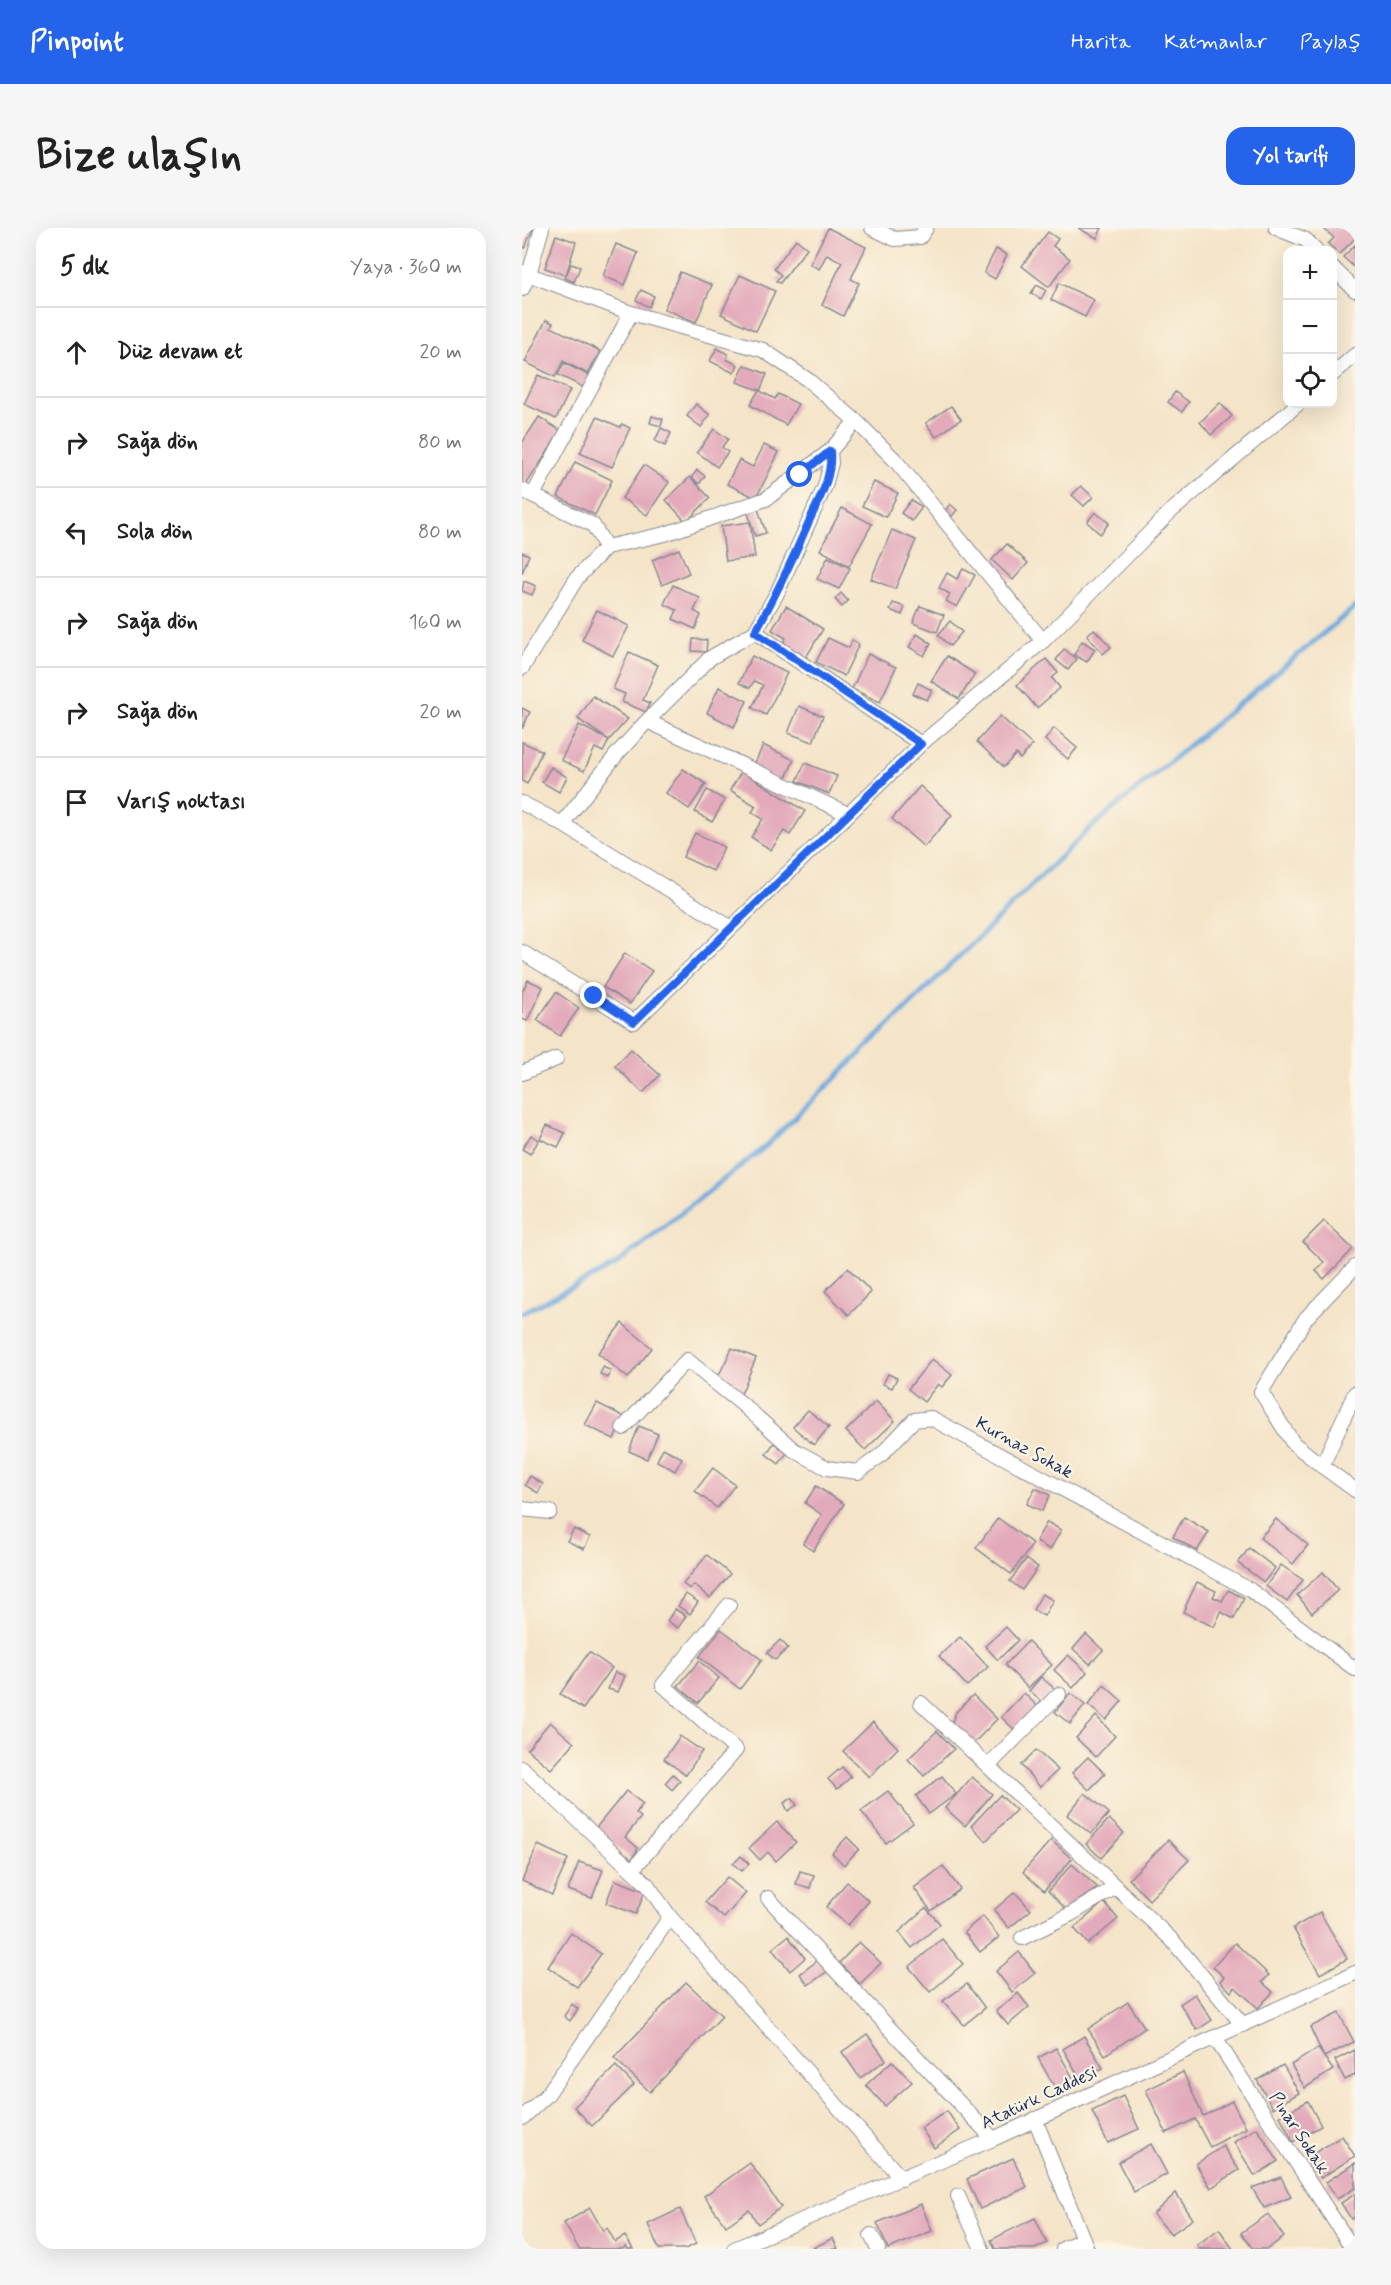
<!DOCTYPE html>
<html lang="tr">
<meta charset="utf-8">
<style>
body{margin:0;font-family:Mynerve,sans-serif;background:#f6f6f6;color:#222}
.controls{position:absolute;right:18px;top:18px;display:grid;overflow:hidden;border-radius:12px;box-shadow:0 6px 24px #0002}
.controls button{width:54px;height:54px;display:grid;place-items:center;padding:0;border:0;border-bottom:2px solid #e0e0e0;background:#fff;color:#222;font:30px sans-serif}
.stop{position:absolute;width:18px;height:18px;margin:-14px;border:4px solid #2563eb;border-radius:50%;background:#fff}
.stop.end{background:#2563eb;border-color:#fff;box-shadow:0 2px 6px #0008}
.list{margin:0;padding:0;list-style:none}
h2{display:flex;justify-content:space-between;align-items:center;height:78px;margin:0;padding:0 24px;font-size:26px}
h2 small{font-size:20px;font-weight:400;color:#767676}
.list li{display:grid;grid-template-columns:39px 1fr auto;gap:18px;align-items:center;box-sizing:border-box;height:90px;padding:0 24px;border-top:2px solid #e0e0e0}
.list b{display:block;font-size:22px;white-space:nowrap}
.list em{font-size:20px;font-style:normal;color:#767676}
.icon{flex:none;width:33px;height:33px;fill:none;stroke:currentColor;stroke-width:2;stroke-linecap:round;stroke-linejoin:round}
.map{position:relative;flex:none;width:833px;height:2021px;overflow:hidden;border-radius:18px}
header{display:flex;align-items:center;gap:36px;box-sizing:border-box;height:84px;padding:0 30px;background:#2563eb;color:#fff}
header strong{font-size:28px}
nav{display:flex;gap:33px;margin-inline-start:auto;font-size:21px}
.intro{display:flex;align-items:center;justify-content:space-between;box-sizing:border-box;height:144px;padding:0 36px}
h1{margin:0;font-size:42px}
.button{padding:15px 27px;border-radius:18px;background:#2563eb;color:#fff;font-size:21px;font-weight:700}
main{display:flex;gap:36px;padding:0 36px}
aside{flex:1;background:#fff;border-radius:18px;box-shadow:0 6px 24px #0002}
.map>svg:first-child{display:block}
</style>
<header>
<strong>Pinpoint</strong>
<nav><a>Harita</a><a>Katmanlar</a><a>Paylaş</a></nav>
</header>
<div class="intro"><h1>Bize ulaşın</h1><a class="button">Yol tarifi</a></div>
<main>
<aside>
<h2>5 dk<small>Yaya · 360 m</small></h2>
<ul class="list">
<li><svg class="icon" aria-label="ahead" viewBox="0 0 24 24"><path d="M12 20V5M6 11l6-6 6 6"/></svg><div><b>Düz devam et</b></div><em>20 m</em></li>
<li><svg class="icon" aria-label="right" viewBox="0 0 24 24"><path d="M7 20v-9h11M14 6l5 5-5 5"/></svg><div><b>Sağa dön</b></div><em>80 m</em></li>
<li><svg class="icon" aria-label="left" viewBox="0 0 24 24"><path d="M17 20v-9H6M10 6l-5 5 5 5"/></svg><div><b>Sola dön</b></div><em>80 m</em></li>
<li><svg class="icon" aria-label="right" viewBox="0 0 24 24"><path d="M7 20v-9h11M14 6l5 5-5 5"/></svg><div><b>Sağa dön</b></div><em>160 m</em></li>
<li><svg class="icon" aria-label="right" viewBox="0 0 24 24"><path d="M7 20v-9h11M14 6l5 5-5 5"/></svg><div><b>Sağa dön</b></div><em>20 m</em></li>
<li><svg class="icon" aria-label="arrive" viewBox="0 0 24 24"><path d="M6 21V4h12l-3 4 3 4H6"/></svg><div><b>Varış noktası</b></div></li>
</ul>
</aside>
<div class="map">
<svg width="833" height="2021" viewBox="0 0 833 2021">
<rect width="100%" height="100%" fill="#fcf5e5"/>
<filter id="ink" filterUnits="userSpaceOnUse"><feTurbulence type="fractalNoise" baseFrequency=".0167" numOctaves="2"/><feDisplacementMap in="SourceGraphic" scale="12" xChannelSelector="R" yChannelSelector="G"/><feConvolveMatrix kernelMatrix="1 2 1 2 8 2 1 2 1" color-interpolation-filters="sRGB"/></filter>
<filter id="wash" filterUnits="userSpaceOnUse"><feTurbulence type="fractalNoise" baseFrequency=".008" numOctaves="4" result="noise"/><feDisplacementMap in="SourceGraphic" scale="24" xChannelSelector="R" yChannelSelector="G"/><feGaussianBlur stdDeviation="1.35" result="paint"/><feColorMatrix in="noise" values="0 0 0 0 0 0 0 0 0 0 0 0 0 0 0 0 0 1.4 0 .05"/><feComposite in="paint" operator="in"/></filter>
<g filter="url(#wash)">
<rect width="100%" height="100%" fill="#f4e4c8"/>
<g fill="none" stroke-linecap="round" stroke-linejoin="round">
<!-- stream -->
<path stroke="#6ea9de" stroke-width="5" d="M0 1085 92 1038 244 918 566 602 833 379"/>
</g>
<g id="blocks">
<!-- building -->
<g fill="#e3aabb">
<path d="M0 0H11L3 20 0 19Z"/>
<path d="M306 0 344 19 329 51 337 55 321 88 300 77 320 34 305 26 297 41 288 36Z"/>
<path d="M556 0H580L575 10Z"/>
<path d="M801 0H833V10L818 26 806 16 812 10Z"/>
<path d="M526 4 536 11 531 18 548 31 527 59 500 38Z"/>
<path d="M34 7 54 14 44 47 23 40Z"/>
<path d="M274 11 285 20 258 55 254 53 259 47 252 41Z"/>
<path d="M94 16 116 25 103 57 81 48Z"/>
<path d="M833 17V38L832 39 821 29Z"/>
<path d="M474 21 485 27 473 51 462 45Z"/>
<path d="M49 36 58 39 52 54 43 50Z"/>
<path d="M158 44 190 57 174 94 142 81Z"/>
<path d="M218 47 253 63 234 103 199 86Z"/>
<path d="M537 55 572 72 563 89 529 72Z"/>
<path d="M515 57 524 62 519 71 509 65Z"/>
<path d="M119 62 132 68 127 79 114 72Z"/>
<path d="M24 92 31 95 29 99 78 123 66 146 41 133 33 149 3 134Z"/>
<path d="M195 120 206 126 204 131 216 137 212 145 188 133Z"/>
<path d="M42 135 68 148 63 160 36 147Z"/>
<path d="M222 137 245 146 238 163 253 171 256 166 276 176 264 197 228 177 237 162 215 154Z"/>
<path d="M16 147 48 162 34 191 2 176Z"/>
<path d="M653 164 667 174 660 184 646 174Z"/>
<path d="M698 175 710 188 689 207 678 194Z"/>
<path d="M174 176 188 187 179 199 165 188Z"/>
<path d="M429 178 439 191 414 209 404 195Z"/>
<path d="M130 188 141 191 139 198 128 195Z"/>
<path d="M17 189 39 203 4 257 0 254V215Z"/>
<path d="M75 189 98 199 100 196 108 200 90 239 58 225Z"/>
<path d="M139 200 149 205 143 218 133 213Z"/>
<path d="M192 201 206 211 200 219 206 224 195 239 175 224Z"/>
<path d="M242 217 257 224 234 270 205 256 217 232 231 239Z"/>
<path d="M53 234 90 252 73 287 36 269Z"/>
<path d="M122 237 147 254 125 287 100 270Z"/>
<path d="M175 242 183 248 177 256 170 249Z"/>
<path d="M168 249 188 270 164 294 144 272Z"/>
<path d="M352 254 376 265 364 289 340 278Z"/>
<path d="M559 258 571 269 562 278 550 267Z"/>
<path d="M389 272 400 279 390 293 379 285Z"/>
<path d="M428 276 435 282 430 288 423 283Z"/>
<path d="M320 280 350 296 327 338 298 322Z"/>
<path d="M236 281 244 305 233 308 226 285Z"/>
<path d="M573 284 587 295 578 306 565 294Z"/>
<path d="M228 294 233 329 204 333 199 298Z"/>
<path d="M370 302 394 312 373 361 349 351Z"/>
<path d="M485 316 506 335 491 352 470 332Z"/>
<path d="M157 321 167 345 140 357 130 332Z"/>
<path d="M0 324 7 327 0 345Z"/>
<path d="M306 329 328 340 317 361 295 351Z"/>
<path d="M441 341 453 347 435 379 424 373 428 366 417 360 425 345 435 351Z"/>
<path d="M2 353 14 358 10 367 0 363Z"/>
<path d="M151 357 178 370 172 383 179 387 173 401 151 391 155 382 142 376Z"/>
<path d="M319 365 326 373 320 379 313 371Z"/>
<path d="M371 375 383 379 380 387 368 382Z"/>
<path d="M264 378 301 401 283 431 260 417 264 410 250 402Z"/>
<path d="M398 378 422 387 415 404 391 395Z"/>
<path d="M75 382 107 398 91 428 60 412Z"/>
<path d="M428 393 440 404 428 418 416 407Z"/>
<path d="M572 401 589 419 581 426 565 407Z"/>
<path d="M395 406 409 415 402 428 387 419Z"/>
<path d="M306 410 327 420 330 412 337 416 322 448 294 434Z"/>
<path d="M171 411 185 412 184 424 170 423Z"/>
<path d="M560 413 573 421 565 434 552 427Z"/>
<path d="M542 421 555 431 546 442 534 432Z"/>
<path d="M107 424 136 437 121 472 128 475 124 484 100 474 103 466 91 461Z"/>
<path d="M346 426 374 439 358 474 330 461Z"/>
<path d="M230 428 265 445 244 487 230 480 241 457 232 453 228 460 217 455Z"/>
<path d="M425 428 453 446 437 471 409 453Z"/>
<path d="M524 431 536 445 530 450 538 460 515 480 495 457Z"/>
<path d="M396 455 410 462 405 472 391 466Z"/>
<path d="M197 459 225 473 212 499 185 485Z"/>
<path d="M71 468 106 491 87 512 56 491Z"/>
<path d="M277 478 301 488 291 514 266 505Z"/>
<path d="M0 480 8 484 0 501Z"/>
<path d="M478 488 510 517 498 531 494 526 482 539 455 514Z"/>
<path d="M57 497 87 512 81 524 73 520 62 543 39 532Z"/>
<path d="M532 500 555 520 546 531 523 512Z"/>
<path d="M0 514 20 523 5 556 0 553Z"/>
<path d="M241 517 272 532 262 554 231 540Z"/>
<path d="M283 535 315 548 307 566 275 553Z"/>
<path d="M29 539 45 549 37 564 20 554Z"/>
<path d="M161 541 184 556 167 581 144 565Z"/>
<path d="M220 543 283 583 268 607 262 603 249 622 229 609 241 591 230 584 234 578 208 562Z"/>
<path d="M398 558 430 587 402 619 370 591Z"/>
<path d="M185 562 203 572 190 594 173 584Z"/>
<path d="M173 605 202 619 191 643 161 629Z"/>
<path d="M103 725 130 743 108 776 81 759Z"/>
<path d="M6 752 21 759 5 793 0 791V764Z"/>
<path d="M34 764 57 780 38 808 15 792Z"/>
<path d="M109 821 138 847 121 865 93 838Z"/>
<path d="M25 897 43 905 36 919 18 911Z"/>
<path d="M9 907 17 912 8 926 0 921Z"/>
<path d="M802 993 831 1021 802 1051 794 1043 802 1034 781 1014Z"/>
<path d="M326 1040 349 1064 327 1087 303 1063Z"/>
<path d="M100 1095 130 1120 106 1150 76 1125Z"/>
<path d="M210 1120 234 1130 219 1166 196 1149Z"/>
<path d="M410 1131 430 1147 420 1159 416 1156 402 1174 386 1161Z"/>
<path d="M81 1139 89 1143 85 1150 78 1146Z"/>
<path d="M366 1146 375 1150 370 1160 361 1156Z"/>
<path d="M354 1173 373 1193 343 1222 324 1203Z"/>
<path d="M75 1175 103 1189 92 1211 63 1197Z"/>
<path d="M286 1182 307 1199 292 1217 271 1199Z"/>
<path d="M117 1198 136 1206 125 1231 107 1223Z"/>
<path d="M252 1215 265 1225 257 1236 244 1226Z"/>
<path d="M141 1220 160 1230 153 1243 135 1233Z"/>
<path d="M191 1240 213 1257 195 1280 173 1263Z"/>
<path d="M8 1248 21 1256 16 1265 3 1257Z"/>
<path d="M294 1258 322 1276 291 1323 281 1316 300 1287 283 1275Z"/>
<path d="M513 1260 528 1267 520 1283 505 1276Z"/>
<path d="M662 1289 687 1304 675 1323 651 1309Z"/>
<path d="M476 1290 511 1316 489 1346 454 1320Z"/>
<path d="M754 1291 786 1317 771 1336 738 1310Z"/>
<path d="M525 1294 539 1302 528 1322 514 1313Z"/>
<path d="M52 1301 68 1309 62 1321 45 1313Z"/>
<path d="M727 1320 753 1340 742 1354 716 1335Z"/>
<path d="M185 1327 208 1346 188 1370 172 1357 168 1361 161 1356Z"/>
<path d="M504 1331 516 1339 500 1362 488 1353Z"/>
<path d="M759 1337 781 1352 765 1374 744 1358Z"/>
<path d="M801 1344 816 1362 790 1385 775 1367Z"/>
<path d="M675 1354 694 1363 691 1369 700 1373 706 1362 722 1370 712 1391 699 1384 692 1399 661 1384Z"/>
<path d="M164 1366 176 1374 168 1386 156 1378Z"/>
<path d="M520 1366 531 1372 522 1388 511 1382Z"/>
<path d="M153 1381 164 1388 156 1400 145 1393Z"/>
<path d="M484 1399 496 1412 476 1432 463 1418Z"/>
<path d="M199 1401 240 1432 218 1461 177 1429Z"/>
<path d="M564 1406 581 1422 568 1436 551 1421Z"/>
<path d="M438 1409 466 1439 445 1458 417 1428Z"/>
<path d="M258 1412 266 1420 253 1432 245 1425Z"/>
<path d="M506 1413 530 1437 506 1460 483 1437Z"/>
<path d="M67 1424 90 1440 61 1481 38 1466Z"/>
<path d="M546 1427 565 1444 551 1460 532 1442Z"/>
<path d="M177 1433 197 1450 176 1475 156 1458Z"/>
<path d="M93 1444 103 1448 96 1464 86 1461Z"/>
<path d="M519 1449 533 1461 521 1475 507 1463Z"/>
<path d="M582 1457 600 1473 584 1492 566 1477Z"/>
<path d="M502 1465 518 1481 496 1505 479 1489Z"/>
<path d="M548 1465 563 1477 548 1496 533 1484Z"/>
<path d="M451 1467 475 1491 448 1519 428 1499 434 1484Z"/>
<path d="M574 1488 593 1508 574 1529 554 1510Z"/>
<path d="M28 1494 52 1515 29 1541 5 1521Z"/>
<path d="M351 1494 376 1520 347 1549 321 1523Z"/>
<path d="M415 1503 432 1521 402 1548 386 1531Z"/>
<path d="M158 1508 180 1523 164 1547 142 1531Z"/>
<path d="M514 1522 536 1542 518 1559 499 1537Z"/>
<path d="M566 1529 583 1546 567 1562 550 1545Z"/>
<path d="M320 1539 329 1549 315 1561 306 1551Z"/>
<path d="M151 1546 158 1553 150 1562 143 1555Z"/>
<path d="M420 1548 434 1566 407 1586 394 1568Z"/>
<path d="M450 1549 470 1566 443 1598 423 1580Z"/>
<path d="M104 1563 121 1576 114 1585 119 1589 103 1609 116 1620 110 1631 73 1601Z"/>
<path d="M366 1563 391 1595 364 1615 339 1583Z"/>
<path d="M563 1565 587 1585 569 1606 545 1587Z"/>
<path d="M478 1567 494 1582 464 1613 449 1598Z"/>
<path d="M270 1570 275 1577 266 1583 262 1575Z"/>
<path d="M587 1591 602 1605 579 1630 564 1616Z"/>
<path d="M255 1594 274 1614 254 1633 246 1624 238 1632 227 1620Z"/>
<path d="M325 1609 337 1621 322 1637 310 1625Z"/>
<path d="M529 1612 550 1631 522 1663 501 1644Z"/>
<path d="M646 1612 667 1632 627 1672 607 1651Z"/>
<path d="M16 1617 46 1631 30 1667 0 1653Z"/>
<path d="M219 1628 227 1636 220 1643 211 1636Z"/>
<path d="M57 1634 81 1642 70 1670 46 1662Z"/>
<path d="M550 1636 576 1660 544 1681 526 1663Z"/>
<path d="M421 1638 438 1661 409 1683 392 1660Z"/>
<path d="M278 1643 292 1647 288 1660 274 1656Z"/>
<path d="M205 1649 224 1665 202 1690 183 1674Z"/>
<path d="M93 1652 123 1663 114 1686 84 1675Z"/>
<path d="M325 1654 347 1673 326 1697 304 1679Z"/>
<path d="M493 1664 509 1682 487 1700 472 1682Z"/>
<path d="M582 1674 596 1691 566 1716 552 1700Z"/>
<path d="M404 1680 418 1696 390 1720 377 1704Z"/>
<path d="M798 1684 825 1731 798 1746 771 1700Z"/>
<path d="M461 1688 477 1709 458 1724 442 1704Z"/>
<path d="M49 1705 79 1726 55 1759 26 1739Z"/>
<path d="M266 1708 283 1730 268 1743 250 1721Z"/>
<path d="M420 1711 441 1736 408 1764 387 1739Z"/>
<path d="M337 1714 359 1735 338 1756 317 1735Z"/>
<path d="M713 1715 747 1747 740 1754 751 1764 736 1780 713 1759 709 1764 698 1753 702 1749 691 1739Z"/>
<path d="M497 1724 513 1745 490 1764 474 1743Z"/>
<path d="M299 1730 307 1742 286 1757 278 1746Z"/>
<path d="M164 1754 200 1788 128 1864 92 1830Z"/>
<path d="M445 1756 463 1780 442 1797 421 1773Z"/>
<path d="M496 1765 507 1779 486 1797 474 1783Z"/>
<path d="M673 1766 690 1792 675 1802 658 1776Z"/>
<path d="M606 1774 623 1800 583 1827 566 1801Z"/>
<path d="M50 1776 56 1781 48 1793 42 1788Z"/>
<path d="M817 1785 832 1814 802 1829 788 1799Z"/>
<path d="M345 1806 364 1832 338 1850 320 1824Z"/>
<path d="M562 1808 581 1840 559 1852 541 1821Z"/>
<path d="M534 1820 554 1855 536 1865 516 1830Z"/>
<path d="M796 1820 811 1842 783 1860 769 1837Z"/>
<path d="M833 1822V1847L823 1852 813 1832Z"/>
<path d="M370 1833 390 1854 363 1878 344 1857Z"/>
<path d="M761 1837 777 1865 751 1880 735 1852Z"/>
<path d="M94 1838 112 1857 70 1898 52 1879Z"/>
<path d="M661 1844 681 1888 710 1873 724 1900 688 1919 673 1891 644 1905 624 1862Z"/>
<path d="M601 1868 617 1901 586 1915 570 1883Z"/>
<path d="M786 1873 799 1898 771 1914 758 1888Z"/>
<path d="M425 1883 438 1902 412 1920 399 1900Z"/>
<path d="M735 1900 756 1933 733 1948 712 1914Z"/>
<path d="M820 1908 833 1928 799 1950 786 1929Z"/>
<path d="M629 1916 645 1946 612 1964 596 1934Z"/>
<path d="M701 1918 717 1942 689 1960 674 1936Z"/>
<path d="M491 1930 505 1959 458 1981 445 1951Z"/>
<path d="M228 1935 259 1979 236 1996 227 1982 204 1998 182 1968Z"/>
<path d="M833 1935V1960L815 1971 804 1954Z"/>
<path d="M759 1949 769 1969 742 1980 730 1960Z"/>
<path d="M654 1965 671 1991 649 2006 631 1986Z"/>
<path d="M833 1966V1989L829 1991 819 1975Z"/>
<path d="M399 1976 410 2003 366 2021 355 1995Z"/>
<path d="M68 1980 81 2003 85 2000 93 2014 103 2008 111 2021H106L104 2018 100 2021H57L42 1995Z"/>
<path d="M158 1981 174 2016 163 2021H137L126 1996Z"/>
<path d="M746 1986 762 2009 745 2021H731L719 2005Z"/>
<path d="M513 1990 525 2015 513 2021H473L469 2012Z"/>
<path d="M697 2001 711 2021H678L675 2017Z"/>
<path d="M311 2010 316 2021H289Z"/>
</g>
</g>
</g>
<g filter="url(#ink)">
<use href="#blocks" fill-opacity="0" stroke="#888a93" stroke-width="1.5"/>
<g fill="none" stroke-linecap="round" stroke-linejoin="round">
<!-- street casing -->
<g stroke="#888a93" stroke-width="16">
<g id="street">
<path d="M350 0 373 11 398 9 404 0"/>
<path d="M754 0 784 12 794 22"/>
<path d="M810 39 833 62"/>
<path d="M0 44 109 85 241 122 286 152 334 193 373 232 521 413"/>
<path d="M0 61 7 46 20 0"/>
<path d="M810 147 833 127"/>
<path d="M0 262 71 297 84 319"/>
<path d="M11 267 109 85"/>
<path d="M233 404 399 516"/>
<path d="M0 440 55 350 84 319 143 306 244 271 308 223 334 193"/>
<path d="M125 493 326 586"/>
<path d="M0 575 40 596 208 699"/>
<path d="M40 596 95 526 125 493 188 430 233 404 255 365 303 258 309 235 308 223"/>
<path d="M0 724 112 794 399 516 521 413 647 285 776 176"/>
<path d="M0 845 34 831"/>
<path d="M833 1039 784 1090 739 1164 771 1215 800 1238 833 1165"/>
<path d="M101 1200 165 1132 220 1176 272 1222 305 1240 336 1244 359 1227 392 1192 409 1190 728 1362 833 1441"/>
<path d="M800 1238 833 1262"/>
<path d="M0 1281 28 1284"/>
<path d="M399 1475 650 1712 721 1797"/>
<path d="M467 1537 537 1466"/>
<path d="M0 1540 125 1656 148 1689 380 1951"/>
<path d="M110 1642 214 1522 141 1457 207 1377"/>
<path d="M246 1670 471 1911"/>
<path d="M500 1710 549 1686 594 1659"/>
<path d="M693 1810 831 2021"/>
<path d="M0 1890 25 1867 148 1689"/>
<path d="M513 1891 565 2021"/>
<path d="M436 1968 460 2021"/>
<path d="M349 2007 356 2021"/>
<path d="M212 2021 471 1911 833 1745"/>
<path d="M541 2021 561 2011"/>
</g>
</g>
<!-- street -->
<use href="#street" stroke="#fff" stroke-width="14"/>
</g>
</g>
<g fill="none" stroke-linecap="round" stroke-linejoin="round" filter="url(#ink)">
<!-- route -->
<path stroke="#2563eb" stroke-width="8" d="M72 768 112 794 399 516 233 404C253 369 269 335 285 298 295 275 311 250 308 223L278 247"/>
</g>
<g text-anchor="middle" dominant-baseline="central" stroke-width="4.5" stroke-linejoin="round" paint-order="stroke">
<!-- street labels -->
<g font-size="18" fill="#1b2f5e" stroke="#fcf5e5">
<text transform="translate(502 1220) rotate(29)">Kurnaz Sokak</text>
<text transform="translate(517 1870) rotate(-25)">Atatürk Caddesi</text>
<text transform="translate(777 1905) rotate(57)">Pınar Sokak</text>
</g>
</g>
</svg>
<div class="controls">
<button>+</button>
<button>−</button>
<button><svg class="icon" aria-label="locate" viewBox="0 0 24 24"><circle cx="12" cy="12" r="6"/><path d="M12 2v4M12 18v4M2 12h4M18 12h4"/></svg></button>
</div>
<div class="stop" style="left:278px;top:247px"></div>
<div class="stop end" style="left:72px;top:768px"></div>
</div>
</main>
